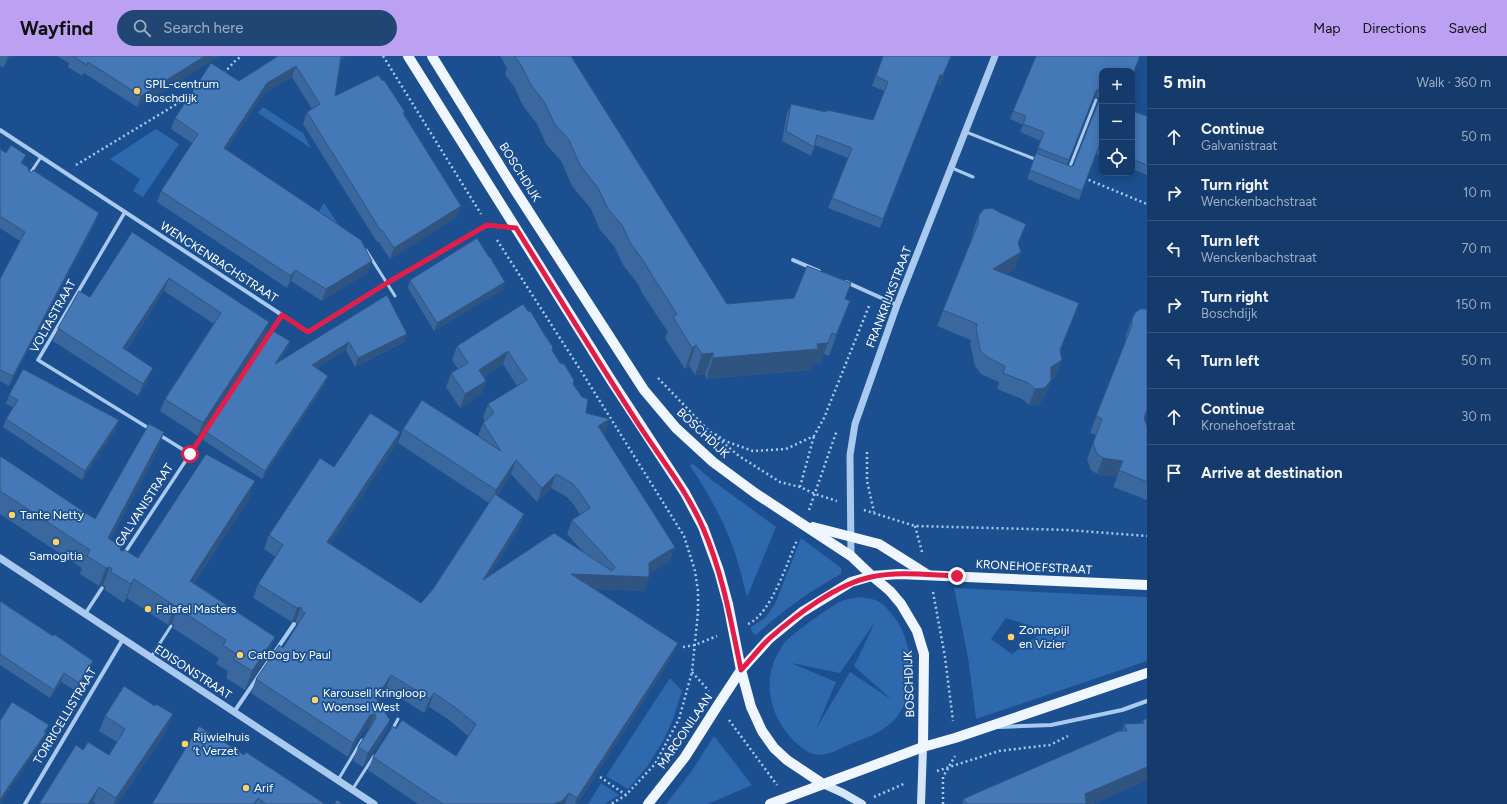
<!DOCTYPE html>
<meta charset="utf-8">
<style>
body{margin:0;font-family:Figtree,sans-serif;background:#214673;color:#f1f3f6}
.controls{position:absolute;right:12px;top:12px;display:grid;overflow:hidden;border-radius:8px;box-shadow:0 2px 10px #0003}
.controls button{width:36px;height:36px;display:grid;place-items:center;padding:0;border:0;border-bottom:1px solid #33557e;background:#143b6b;color:#f1f3f6;font:20px sans-serif}
.stop{position:absolute;width:12px;height:12px;margin:-9px;border:3px solid #e11d48;border-radius:50%;background:#fff}
.stop.end{background:#e11d48;border-color:#fff;box-shadow:0 1px 4px #0008}
.list{margin:0;padding:0;list-style:none}
h2{display:flex;justify-content:space-between;align-items:center;height:52px;margin:0;padding:0 16px;font-size:17px}
h2 small{font-size:13px;font-weight:400;color:#9dadc1}
.list li{display:grid;grid-template-columns:26px 1fr auto;gap:12px;align-items:center;box-sizing:border-box;height:56px;padding:0 16px;border-top:1px solid #33557e}
.list b{display:block;font-size:15px;white-space:nowrap}
.list p{margin:0;font-size:13px;white-space:nowrap;color:#9dadc1}
.list em{font-size:13px;font-style:normal;color:#9dadc1}
.icon{flex:none;width:22px;height:22px;fill:none;stroke:currentColor;stroke-width:2;stroke-linecap:round;stroke-linejoin:round}
.map{position:relative;flex:none;width:1147px;height:748px;overflow:hidden}
header{display:flex;align-items:center;gap:24px;box-sizing:border-box;height:56px;padding:0 20px;background:#bca0f2;color:#111}
header strong{font-size:19px}
nav{display:flex;gap:22px;margin-inline-start:auto;font-size:14px}
.search{width:280px;height:36px;background:#214673;display:flex;align-items:center;gap:10px;box-sizing:border-box;padding:0 14px;border-radius:22px;color:#9dadc1;font-size:15px}
main{display:flex}
aside{flex:1;background:#143b6b}
.map>svg:first-child{display:block}
</style>
<header>
<strong>Wayfind</strong>
<div class="search"><svg class="icon" aria-label="search" viewBox="0 0 24 24"><circle cx="10" cy="10" r="6"/><path d="M15 15l6 6"/></svg>Search here</div>
<nav><a>Map</a><a>Directions</a><a>Saved</a></nav>
</header>
<main>
<div class="map">
<svg width="1147" height="748" viewBox="0 0 1147 748">
<rect width="100%" height="100%" fill="#1b4f8f"/>
<!-- green -->
<g fill="#2e69ad" fill-rule="evenodd">
<path d="M263 51 303 77 311 92 258 57Z"/>
<path d="M156 73 179 88 143 141 133 135 140 123 110 103Z"/>
<path d="M324 147 347 181 316 160Z"/>
<path d="M692 407 713 425 776 471 747 541C742 521 737 500 729 481 719 456 705 432 690 410Z"/>
<path d="M801 482 841 512V518C810 535 782 555 756 579L752 576 751 571 765 562 775 548Z"/>
<path d="M954 532 1147 541V605L976 663 968 601ZM1006 562 1044 574V575L1012 598 991 583Z"/>
<path d="M859 541C866 542 873 542 879 546 884 548 887 553 890 556 915 582 920 642 891 667 879 678 863 683 848 689 835 695 822 703 808 696 796 689 784 675 778 663 767 640 766 615 780 594 782 590 784 586 787 584 794 577 803 571 811 565 820 559 834 548 844 544 849 543 854 542 859 541ZM875 566 854 610 892 644 850 616 816 673 836 626 791 607 840 617Z"/>
<path d="M670 622 682 635 672 666 663 685 647 711 628 733 606 720Z"/>
<path d="M714 680 752 729 708 748H666L693 713Z"/>
<path d="M601 727 619 739 605 748H588Z"/>
</g>
<g fill="none" stroke-linecap="round" stroke-linejoin="round">
<!-- path -->
<g stroke="#a9c9ee" stroke-width="2.5" stroke-dasharray="2 3" stroke-linecap="butt">
<path d="M383 0 481 158"/>
<path d="M224 17 236 4 242 0"/>
<path d="M76 109 190 40"/>
<path d="M1084 122 1147 148"/>
<path d="M497 184 583 318 684 480 695 515 698 535V556L692 616 679 663 655 708 626 739 611 748"/>
<path d="M658 322 707 373 739 400 780 426 800 431 815 438 837 445"/>
<path d="M715 378 725 385 753 395 786 393 814 380 824 362 869 250"/>
<path d="M867 396V425L874 456"/>
<path d="M800 431 814 380"/>
<path d="M809 454 837 374"/>
<path d="M864 454 915 470 1068 474 1147 480"/>
<path d="M915 470 922 496"/>
<path d="M933 536 945 601 953 665"/>
<path d="M748 568C771 558 787 507 797 484"/>
<path d="M683 591 695 589 717 580"/>
<path d="M692 616 709 635"/>
<path d="M729 664 777 729"/>
<path d="M937 715 999 695 1050 689 1068 680"/>
<path d="M600 721 626 739"/>
<path d="M874 741 906 727"/>
<path d="M943 748V721L955 700"/>
</g>
<!-- service -->
<g stroke="#a9c9ee" stroke-width="3">
<path d="M966 76 1037 104"/>
<path d="M952 112 973 121"/>
<path d="M1069 113 1096 44"/>
<path d="M29 119 41 101"/>
<path d="M366 194 395 240"/>
<path d="M151 601 171 570"/>
<path d="M392 674 398 663"/>
<path d="M338 724 362 684"/>
<path d="M352 734 374 700"/>
</g>
<!-- pedestrian -->
<g stroke="#a9c9ee" stroke-width="3.5">
<path d="M125 156 38 304 150 373"/>
<path d="M158 378 190 398"/>
<path d="M124 498 282 259"/>
<path d="M85 558 102 532"/>
</g>
<!-- minor -->
<g stroke="#a9c9ee" stroke-width="4">
<path d="M0 74 308 276 387 227 487 169 515 172"/>
<path d="M793 204 819 215"/>
<path d="M846 226 897 249"/>
<path d="M234 656 294 568"/>
<path d="M999 671 1051 669 1122 654 1147 645"/>
<path d="M25 748 123 583"/>
</g>
<!-- tertiary -->
<g stroke="#a9c9ee" stroke-width="7">
<path d="M851 500 850 399 855 368 897 249 995 0"/>
<path d="M0 502 374 748"/>
</g>
<!-- secondary -->
<g stroke="#d6e6fa" stroke-width="8">
<path d="M823 728 843 737 862 748"/>
<path d="M921 748 923 691"/>
</g>
<!-- primary -->
<g stroke="#f0f6ff" stroke-width="10">
<path d="M408 0 611 324 685 437 703 471 719 515 728 548 741 614 751 651 762 675 774 692 787 704 823 728"/>
<path d="M432 0 513 131 644 334 676 372 713 406 755 437 851 500 872 520 890 535 901 548 917 575 924 598 923 691"/>
<path d="M813 471 879 488 928 519"/>
<path d="M648 748 685 701 718 649 741 614 769 583 802 556 851 526 872 520 899 518 1147 529"/>
<path d="M770 748 923 691 955 682 1147 617"/>
</g>
</g>
<!-- wall -->
<g fill="#3a679d" fill-rule="evenodd">
<path d="M0 0H16L10 2 3 12 0 9Z"/>
<path d="M57 0H219L137 51 84 17 82 20 68 11 69 7Z"/>
<path d="M278 0H345L343 4 341 5 335 40 383 25 405 56 404 59 457 161 390 203 378 185 377 186 303 68 307 56 312 53 292 21 263 38 226 94 368 216 322 245 291 225 287 232 157 146 161 135 192 87 171 73 175 62 239 25Z"/>
<path d="M500 0H571L727 248 845 243 850 245 829 300 824 298 820 308H812L810 314 706 323 705 318 695 319 689 310 685 313 665 282 668 276 642 237 638 228 623 209 614 190 600 174 591 153 572 130 561 105 546 88 537 68 523 50 514 30 505 19 507 12Z"/>
<path d="M883 0 945 14 940 29H936L880 172 828 152 848 102 815 89 811 100 782 85 787 57 791 48 826 56 873 64 884 35 872 30Z"/>
<path d="M1102 15V101L1096 98 1079 144 1027 123 1041 85 1020 76 1023 69 1010 63 1013 55ZM1096 41 1099 42V45L1073 110H1070L1067 109 1093 43Z"/>
<path d="M1132 54 1147 60V119L1132 113Z"/>
<path d="M0 93 23 108 29 116 95 167 9 330 0 325V223L20 185 0 172Z"/>
<path d="M979 159 1019 188 1015 213 1006 218 1073 263 1060 295 1056 321 1051 324 1045 340 1039 348 1029 349 1022 343 997 333 999 326 981 318 975 310 970 288 971 284 937 270 972 182 973 176Z"/>
<path d="M132 176 269 266 265 279 198 380 160 355 165 343 214 268 164 235 126 294 148 325 138 340 53 285 58 272 90 241Z"/>
<path d="M410 224 505 226 502 234 434 275 408 232Z"/>
<path d="M387 239 407 278 404 286 355 311 346 294 317 312 325 328 262 423 203 384 206 376 290 285 287 294 279 306Z"/>
<path d="M1147 253V354L1144 362 1147 371V444L1113 431 1117 421 1097 418 1091 414 1087 403 1096 379 1090 377 1126 283V279L1132 263Z"/>
<path d="M457 290 552 294 573 328 586 357 605 377 603 378 670 505 649 518 644 535 594 533 672 601 577 748H418L368 714 373 701 396 673 456 700 468 680 448 663 429 651 424 657 386 633 378 645 390 664 385 678 363 711 353 705 358 691 370 672H365L348 701 251 637 256 623 283 592 297 569 296 565 292 566 253 542 258 528 276 501 264 493 269 479 334 411 400 376 395 390 330 488 421 547 433 533 489 447 398 387 403 373 478 380 483 367 485 365 483 361 488 348 517 330 503 308 484 321 486 325 481 338 460 352 446 331 451 317 458 313 452 304ZM511 418 537 446 551 432 567 441 574 449 580 459 572 464 567 478 583 496 489 520 519 472 524 458 497 440Z"/>
<path d="M9 339 119 364 116 373 82 424 3 371 6 363 13 351 6 348Z"/>
<path d="M158 394 110 484 121 495 138 502 249 443 194 527 275 581 268 599 245 634 226 622 228 615 216 608 219 602 173 572 174 569 172 567 168 569 127 542 124 547 105 534V531L103 529 99 530 80 518 82 512 0 458V400L95 463Z"/>
<path d="M0 545 90 614 76 635 61 626 50 642 0 609Z"/>
<path d="M105 660 167 674 117 748H96L93 746 92 748H39L83 694 109 699 117 686 99 675Z"/>
<path d="M1147 662V724L1093 748H962L963 743 1122 675 1124 668 1141 667 1142 665Z"/>
<path d="M244 699 325 748H152Z"/>
</g>
<!-- shaded-wall -->
<g fill="#305480">
<path d="M8 0H16L10 2 3 12Z"/>
<path d="M205 0H219L137 51 141 40Z"/>
<path d="M341 0H345L343 4 338 7Z"/>
<path d="M951 0 940 29H936L880 172 940 19Z"/>
<path d="M296 10 292 21 263 38 220 104 224 92 267 27Z"/>
<path d="M1099 33 1096 41 1093 43 1066 112 1096 35Z"/>
<path d="M26 99 23 109 21 107Z"/>
<path d="M461 150 457 161 390 203 394 192Z"/>
<path d="M99 157 95 167 9 330 13 320Z"/>
<path d="M1026 168 1014 200 1021 196 1015 213 987 229 993 213Z"/>
<path d="M372 205 368 216 322 245 326 233Z"/>
<path d="M295 214 291 225 287 232 291 220Z"/>
<path d="M169 222 164 235 118 305 123 292Z"/>
<path d="M505 226 502 234 434 275 437 267Z"/>
<path d="M850 245 842 266 829 300 836 279Z"/>
<path d="M1079 247 1055 308 1062 304 1056 321 1045 327 1051 311 1060 294Z"/>
<path d="M269 266 265 279 198 380 203 367Z"/>
<path d="M832 277 820 308H812L810 314 706 323 713 302 817 288Z"/>
<path d="M407 278 404 286 355 311 358 302Z"/>
<path d="M290 285 287 294 272 316 275 308Z"/>
<path d="M349 286 346 294 309 317 312 309Z"/>
<path d="M696 289 689 310 685 313 692 292Z"/>
<path d="M508 295 503 308 474 328 479 314Z"/>
<path d="M713 297 705 318 695 319 702 298Z"/>
<path d="M153 312 148 325 138 340 143 328Z"/>
<path d="M328 320 325 328 262 423 265 415Z"/>
<path d="M1051 324 1045 340 1039 348 1029 349 1035 333Z"/>
<path d="M486 325 481 338 460 352 465 338Z"/>
<path d="M610 363 605 377 593 384 598 370Z"/>
<path d="M119 364 116 373 82 424 85 415Z"/>
<path d="M164 376 158 394 101 501 108 482Z"/>
<path d="M400 376 395 390 322 500 327 486Z"/>
<path d="M1103 402 1123 405 1117 421 1097 418Z"/>
<path d="M516 404 511 418 491 448 496 434Z"/>
<path d="M556 418 551 432 537 446 542 432Z"/>
<path d="M255 425 249 443 183 543 190 525Z"/>
<path d="M524 458 519 472 478 538 483 524Z"/>
<path d="M675 491 670 505 645 521H649L644 535 566 532 571 518 644 521 649 507Z"/>
<path d="M110 511 103 529 99 530 106 512Z"/>
<path d="M134 523 127 542 124 547 131 528Z"/>
<path d="M179 549 172 567 168 569 175 550Z"/>
<path d="M301 551 296 565 292 566 297 552Z"/>
<path d="M275 581 268 599 245 634 252 615Z"/>
<path d="M678 587 672 601 577 748H575L577 742Z"/>
<path d="M93 605 90 614 76 635 79 627Z"/>
<path d="M64 617 61 626 50 642 54 634Z"/>
<path d="M391 619 386 633 371 655 376 642Z"/>
<path d="M434 637 429 651 424 657 430 643Z"/>
<path d="M173 658 167 674 117 748H114L116 742Z"/>
<path d="M375 658 370 672H365L348 701 353 687 370 659Z"/>
<path d="M390 664 385 678 363 711 368 697Z"/>
<path d="M49 669 42 686 0 748V744Z"/>
<path d="M1147 711V724L1093 748H1082L1085 738Z"/>
<path d="M99 731 92 748H88Z"/>
<path d="M569 737 565 748H554Z"/>
</g>
<!-- building -->
<g fill="#4478b7" stroke="#305480">
<path d="M73 0H205L141 40 88 6 87 9Z"/>
<path d="M278 0H341L335 40 378 19 383 25 384 24 405 56 403 57 461 150 394 192 382 174 381 175 307 56 320 48 296 10 267 27 224 92 361 184 372 205 326 233 295 214 291 220 161 135 198 78 175 62 211 7 239 25Z"/>
<path d="M514 0H571L727 248 794 242 807 210 851 227 845 243 850 245 836 279 832 277 828 287 817 288 818 293 713 302V297L702 298 696 289 692 292 673 261 677 258 650 216 645 207 631 188 622 169 608 153 598 132 580 109 569 84 554 67 545 47 531 29 521 9Z"/>
<path d="M883 0H951L943 19H940L883 163 832 142 852 92 817 79 814 91 786 75 791 48 826 56 827 54 873 64 888 26 876 20Z"/>
<path d="M1036 0H1140L1132 20V15H1102V91L1099 90 1082 135 1030 114 1036 97 1070 110H1073L1102 37V34L1099 33 1096 35 1069 104 1038 92 1044 76 1023 68 1026 60 1013 55Z"/>
<path d="M1132 55 1147 60V109L1132 103Z"/>
<path d="M11 89 26 99 21 107 28 111 29 116H32L33 114 99 157 13 320 0 314V223L25 176 0 160V93L6 97Z"/>
<path d="M992 152 1001 157 1026 168 1018 187 1021 196 993 213 1079 247 1060 294 1062 304 1051 311V324L1045 332 1035 333 1028 327 1003 317 1005 310 987 301 980 294 976 272 977 268 943 254 978 168 979 159 984 153Z"/>
<path d="M132 176 269 266 203 367 165 343 221 257 169 222 123 292 153 312 143 328 58 272 79 235 90 241Z"/>
<path d="M477 182 489 201H490L505 226 437 267 410 224Z"/>
<path d="M387 239 407 278 358 302 349 286 312 309 328 320 265 415 206 376 273 275 290 285 275 308Z"/>
<path d="M523 248 528 255 531 256 544 278 553 291 552 294 560 307 564 308 574 324 573 328 582 341 588 343 586 357 610 363 598 370 675 491 649 507V521L571 518 678 587 577 742 569 737 562 745 554 748H443L373 701 393 670 396 673 402 664 456 700 476 668 453 650 434 637 430 643 391 619 376 642 390 664 368 697 358 691 376 662 375 658 370 659 353 687 256 623 279 589 283 592 305 557 302 555 301 551 297 552 258 528 283 489 269 479 320 402 334 411 370 357 400 376 327 486 421 547 433 533 495 438 524 458 483 524 554 477 612 515 615 511 572 464 590 452 579 435 572 427 556 418 542 432 516 404 496 434 403 373 422 344 501 395 483 367 494 357 488 348 527 324 508 295 479 314 486 325 465 338 451 317 468 307 457 290Z"/>
<path d="M1140 253H1147V353L1144 362 1147 371V426L1119 414 1123 405 1103 402 1097 398 1093 387 1102 363 1096 360 1132 269V263L1135 257Z"/>
<path d="M23 313 119 364 85 415 6 363 18 344 9 339Z"/>
<path d="M149 368 164 376 108 482 120 490 121 495 125 494 138 502 206 398 255 425 190 525 275 581 252 615 233 603 236 598 223 589 226 584 180 554V551L179 549 175 550 134 523 131 528 111 516 112 513 110 511 106 512 87 500 90 494 0 435V400L95 463Z"/>
<path d="M0 545 53 580 54 578 93 605 79 627 64 617 54 634 0 598Z"/>
<path d="M124 630 155 650 156 648 173 658 116 742 99 731 88 748H39L76 689 83 694 88 686 109 699 125 673 105 660Z"/>
<path d="M12 646 49 669 44 676 46 677 9 730 0 744V665Z"/>
<path d="M1147 662V711L1085 738 1086 748H967L963 743 1119 675H1127L1124 668 1144 667 1142 665Z"/>
<path d="M199 670 244 699 246 696 325 748H266L258 742 254 748H152Z"/>
<path d="M337 744 343 748H334Z"/>
</g>
<g fill="none" stroke-linecap="round" stroke-linejoin="round">
<!-- route -->
<path stroke="#e11d48" stroke-width="5" d="M190 398 282 259 308 276 387 227 487 169 516 172C557 238 597 304 639 369 661 403 687 435 703 472 723 518 731 566 741 614 751 604 759 592 770 582 796 559 837 528 871 521 898 515 929 519 957 520"/>
</g>
<!-- markers -->
<g fill="#ffd166" stroke="#1b4f8f" stroke-width="1.5">
<circle cx="137" cy="35" r="4"/>
<circle cx="12" cy="459" r="4"/>
<circle cx="56" cy="486" r="4"/>
<circle cx="148" cy="553" r="4"/>
<circle cx="1011" cy="581" r="4"/>
<circle cx="240" cy="599" r="4"/>
<circle cx="315" cy="644" r="4"/>
<circle cx="185" cy="688" r="4"/>
<circle cx="246" cy="732" r="4"/>
</g>
<g text-anchor="middle" dominant-baseline="central" stroke-width="3.5" stroke-linejoin="round" paint-order="stroke">
<!-- poi labels -->
<g font-size="12" fill="#fff" stroke="#1b4f8f" text-anchor="start">
<text x="145" y="28">SPIL-centrum<tspan x="145" dy="14">Boschdijk</tspan></text>
<text x="20" y="459">Tante Netty</text>
<text x="56" y="500" text-anchor="middle">Samogitia</text>
<text x="156" y="553">Falafel Masters</text>
<text x="1019" y="574">Zonnepijl<tspan x="1019" dy="14">en Vizier</tspan></text>
<text x="248" y="599">CatDog by Paul</text>
<text x="323" y="637">Karousell Kringloop<tspan x="323" dy="14">Woensel West</tspan></text>
<text x="193" y="681">Rijwielhuis<tspan x="193" dy="14">‘t Verzet</tspan></text>
<text x="254" y="732">Arif</text>
</g>
<!-- street labels -->
<g font-size="12" fill="#fff" stroke="#1b4f8f">
<text transform="translate(520 116) rotate(58)">BOSCHDIJK</text>
<text transform="translate(219 206) rotate(33)">WENCKENBACHSTRAAT</text>
<text transform="translate(889 241) rotate(-69)">FRANKRIJKSTRAAT</text>
<text transform="translate(53 260) rotate(-61)">VOLTASTRAAT</text>
<text transform="translate(703 377) rotate(43)">BOSCHDIJK</text>
<text transform="translate(144 449) rotate(-57)">GALVANISTRAAT</text>
<text transform="translate(1034 511) rotate(3)">KRONEHOEFSTRAAT</text>
<text transform="translate(193 616) rotate(33)">EDISONSTRAAT</text>
<text transform="translate(909 628) rotate(-92)">BOSCHDIJK</text>
<text transform="translate(65 660) rotate(-59)">TORRICELLISTRAAT</text>
<text transform="translate(685 675) rotate(-56)">MARCONILAAN</text>
</g>
</g>
</svg>
<div class="controls">
<button>+</button>
<button>−</button>
<button><svg class="icon" aria-label="locate" viewBox="0 0 24 24"><circle cx="12" cy="12" r="6"/><path d="M12 2v4M12 18v4M2 12h4M18 12h4"/></svg></button>
</div>
<div class="stop" style="left:190px;top:398px"></div>
<div class="stop end" style="left:957px;top:520px"></div>
</div>
<aside>
<h2>5 min<small>Walk · 360 m</small></h2>
<ul class="list">
<li><svg class="icon" aria-label="ahead" viewBox="0 0 24 24"><path d="M12 20V5M6 11l6-6 6 6"/></svg><div><b>Continue</b><p>Galvanistraat</p></div><em>50 m</em></li>
<li><svg class="icon" aria-label="right" viewBox="0 0 24 24"><path d="M7 20v-9h11M14 6l5 5-5 5"/></svg><div><b>Turn right</b><p>Wenckenbachstraat</p></div><em>10 m</em></li>
<li><svg class="icon" aria-label="left" viewBox="0 0 24 24"><path d="M17 20v-9H6M10 6l-5 5 5 5"/></svg><div><b>Turn left</b><p>Wenckenbachstraat</p></div><em>70 m</em></li>
<li><svg class="icon" aria-label="right" viewBox="0 0 24 24"><path d="M7 20v-9h11M14 6l5 5-5 5"/></svg><div><b>Turn right</b><p>Boschdijk</p></div><em>150 m</em></li>
<li><svg class="icon" aria-label="left" viewBox="0 0 24 24"><path d="M17 20v-9H6M10 6l-5 5 5 5"/></svg><div><b>Turn left</b></div><em>50 m</em></li>
<li><svg class="icon" aria-label="ahead" viewBox="0 0 24 24"><path d="M12 20V5M6 11l6-6 6 6"/></svg><div><b>Continue</b><p>Kronehoefstraat</p></div><em>30 m</em></li>
<li><svg class="icon" aria-label="arrive" viewBox="0 0 24 24"><path d="M6 21V4h12l-3 4 3 4H6"/></svg><div><b>Arrive at destination</b></div></li>
</ul>
</aside>
</main>
